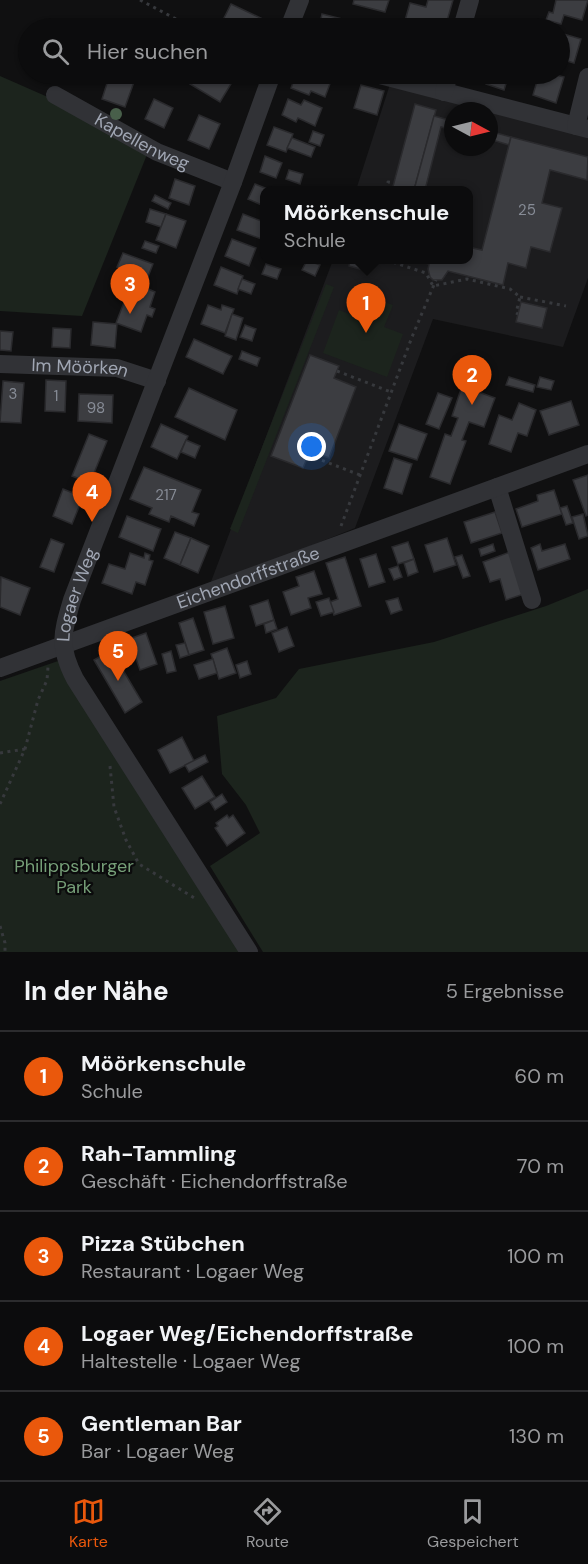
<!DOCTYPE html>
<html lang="de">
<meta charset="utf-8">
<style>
body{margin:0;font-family:"DM Sans",sans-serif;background:#151516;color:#f1f3f6}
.compass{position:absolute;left:444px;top:102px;width:54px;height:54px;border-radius:50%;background:#0c0c0d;box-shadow:0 2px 4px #0004;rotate:97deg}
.you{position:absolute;left:312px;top:447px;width:21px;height:21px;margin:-15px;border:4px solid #fff;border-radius:50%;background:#1a73e8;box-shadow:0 0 0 9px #1a73e833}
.badge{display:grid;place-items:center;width:39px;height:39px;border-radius:50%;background:#ea580c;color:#fff;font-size:20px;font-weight:700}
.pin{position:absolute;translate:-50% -50px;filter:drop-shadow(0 2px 3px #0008)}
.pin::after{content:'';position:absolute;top:32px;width:21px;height:18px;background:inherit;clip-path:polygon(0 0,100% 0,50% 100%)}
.popup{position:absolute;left:260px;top:186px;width:213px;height:78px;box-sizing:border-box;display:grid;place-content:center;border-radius:12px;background:#0c0c0d;filter:drop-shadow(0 2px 4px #0005);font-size:20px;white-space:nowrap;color:#9a9b9d}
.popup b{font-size:22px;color:#f1f3f6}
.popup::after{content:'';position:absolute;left:50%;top:100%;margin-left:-12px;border:12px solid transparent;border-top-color:#0c0c0d}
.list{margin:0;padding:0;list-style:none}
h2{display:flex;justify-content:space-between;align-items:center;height:78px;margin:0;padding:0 24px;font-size:26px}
h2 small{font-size:20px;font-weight:400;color:#9a9b9d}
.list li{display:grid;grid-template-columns:39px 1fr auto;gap:18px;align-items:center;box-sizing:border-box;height:90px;padding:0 24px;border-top:2px solid #2c2c2e}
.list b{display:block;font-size:22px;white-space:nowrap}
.list p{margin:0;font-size:20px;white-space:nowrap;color:#9a9b9d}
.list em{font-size:20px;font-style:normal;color:#9a9b9d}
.icon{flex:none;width:33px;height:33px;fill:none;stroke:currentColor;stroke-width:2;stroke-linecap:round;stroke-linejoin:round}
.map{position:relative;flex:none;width:588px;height:952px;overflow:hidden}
.search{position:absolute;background:#0c0c0d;box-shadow:0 2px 4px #0004;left:18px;right:18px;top:18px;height:66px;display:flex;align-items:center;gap:15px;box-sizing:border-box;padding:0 21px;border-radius:33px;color:#9a9b9d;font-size:22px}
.sheet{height:528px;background:#0c0c0d}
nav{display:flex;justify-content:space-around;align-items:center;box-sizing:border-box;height:84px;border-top:2px solid #2c2c2e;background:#0c0c0d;font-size:16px;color:#9a9b9d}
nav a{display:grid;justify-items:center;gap:3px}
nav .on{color:#ea580c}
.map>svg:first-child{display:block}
</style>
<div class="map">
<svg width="588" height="952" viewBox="0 0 588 952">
<rect width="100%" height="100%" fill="#101011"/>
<!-- built -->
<path fill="#1c1c1e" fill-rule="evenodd" d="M392 78 588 129V278L563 347 433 319 355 528 209 587 333 260H468V190H356ZM453 111H489V147H453Z"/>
<!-- green -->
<g fill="#1c241d">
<path d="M0 76 50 98 148 152 82 316 0 311Z"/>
<path d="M326 284 334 287 238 533 230 529Z"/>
<path d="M360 293 393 305 384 327 403 334 387 377 323 353 339 310 352 315Z"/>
<path d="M588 589V952H263L210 866 260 833 246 805 222 774 217 716 276 698 299 669 434 642 546 606Z"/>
<path d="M61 660 243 952H0V681Z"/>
</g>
<!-- building -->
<g fill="#3c3d41" stroke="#2a2a2d" stroke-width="1.5">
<path d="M354 0H389L385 12 353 4Z"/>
<path d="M428 0H453L445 28H422L404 24 410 3 426 7Z"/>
<path d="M556 0H588L582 20 564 15 561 24 546 20 549 12 553 13Z"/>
<path d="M231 4 271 23 269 28H219Z"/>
<path d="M322 14 375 27V28H319Z"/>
<path d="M488 19 517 27 516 28H485Z"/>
<path d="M560 33 581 39 574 63 560 59Z"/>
<path d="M67 74H91V81L67 82Z"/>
<path d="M110 74 134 82 125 107 102 99Z"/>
<path d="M187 74H237L220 102 190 84 194 78Z"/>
<path d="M296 74H311L331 81 325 97 311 91 309 95 291 88Z"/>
<path d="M489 74H509L504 90 486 84Z"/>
<path d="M539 74H552L564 77 556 103 533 95Z"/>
<path d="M361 85 384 91 377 115 354 108Z"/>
<path d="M154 99 173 108 164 128 145 119Z"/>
<path d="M288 99 301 105 304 100 322 108 315 126 298 118 296 122 282 115Z"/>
<path d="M415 104 436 110 414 190H392Z"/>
<path d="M199 115 220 124 209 149 188 140Z"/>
<path d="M434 116 453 121V130L441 127 425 190H414Z"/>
<path d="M274 127 293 134 286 152 267 145Z"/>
<path d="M313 131 324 135 320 146 309 142Z"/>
<path d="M489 131 511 137 509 145 489 139Z"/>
<path d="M511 137 588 157 587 180 550 170 542 203 562 208 550 252 531 247 526 268 508 263 503 285 448 271 442 280H433L430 277 428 269 429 264 413 260H468V247L482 250Z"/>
<path d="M292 138 315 147 311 157 287 148Z"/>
<path d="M265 156 282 163 276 178 260 172Z"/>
<path d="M289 170 303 174 300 184 286 179Z"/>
<path d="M175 179 195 186 189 205 169 198Z"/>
<path d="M255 184 270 190H264V206L248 199Z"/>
<path d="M155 195 171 203 168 209 152 201Z"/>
<path d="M150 209 166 214 161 227 146 222Z"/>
<path d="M166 214 186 221 176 248 156 240Z"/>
<path d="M243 214 264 222V240L237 230Z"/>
<path d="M232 239 256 248 249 266 225 256Z"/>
<path d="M145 241 159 246 156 253 142 248Z"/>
<path d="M123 253 153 264 144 287 155 292 150 307 155 309 152 317 147 315 141 332 116 323 135 274 117 267Z"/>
<path d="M307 260 320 265 315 276 302 270Z"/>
<path d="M350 260H363L360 269 349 266Z"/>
<path d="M266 264 281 269 277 279 262 274Z"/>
<path d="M221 267 243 276 237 294 214 285Z"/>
<path d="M242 279 255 284 251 294 238 289Z"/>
<path d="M521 302 547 308 542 328 516 322Z"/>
<path d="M208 305 221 310 222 305 234 309 225 333 201 324Z"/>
<path d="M232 314 243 318 236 340 225 336Z"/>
<path d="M93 322 117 324 115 348 91 345Z"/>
<path d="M245 325 256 329 252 341 240 337Z"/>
<path d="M53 328 71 329 70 348 52 347Z"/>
<path d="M0 331 13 332 11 351 0 350Z"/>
<path d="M194 339 232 356 223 374 186 357Z"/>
<path d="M242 351 260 358 257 366 239 359Z"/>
<path d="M310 355 339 366 334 378 356 387 329 458 310 451 303 468 271 456Z"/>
<path d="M509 377 535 385 533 392 506 385Z"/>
<path d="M540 377 554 381 551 390 537 387Z"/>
<path d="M46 380 66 381 65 412 45 411Z"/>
<path d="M3 381 24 383 21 423 0 422Z"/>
<path d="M462 386 495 398 484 427 469 422 462 440 466 441 450 484 430 477 445 434 451 436 458 418 452 416Z"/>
<path d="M189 388 237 410 225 440 175 417Z"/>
<path d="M438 393 452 398 439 429 426 424Z"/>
<path d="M79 394 113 395 112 423 78 421Z"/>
<path d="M571 401 579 425 549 435 540 411Z"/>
<path d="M519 403 536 410 527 436 518 433 511 452 489 444 499 415 512 420Z"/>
<path d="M161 424 188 436 177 459 151 447Z"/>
<path d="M399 424 427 434 417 460 389 451Z"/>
<path d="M89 434 107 441 90 483 72 476Z"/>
<path d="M186 440 200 446 195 458 181 452Z"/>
<path d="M394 458 412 464 402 494 384 488Z"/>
<path d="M144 467 201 490 192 512 199 514 194 526 171 516 169 522 149 514 152 508 130 499Z"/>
<path d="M588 475V515L586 516 573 480Z"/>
<path d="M63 489 83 497 72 524 53 516Z"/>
<path d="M554 490 562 514 522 527 516 509 538 501 537 495Z"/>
<path d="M567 506 573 523 566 525 560 508Z"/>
<path d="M495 512 502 533 471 543 464 522Z"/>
<path d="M583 514 588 536 579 539 572 517Z"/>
<path d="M127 516 161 529 153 551 119 537Z"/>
<path d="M175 532 191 538 180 565 164 558Z"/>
<path d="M191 538 209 546 198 573 180 565Z"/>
<path d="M447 538 456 565 434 572 425 545Z"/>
<path d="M51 539 64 544 54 572 40 567Z"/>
<path d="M408 542 414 559 398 564 392 547Z"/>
<path d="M493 544 495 551 481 556 479 549Z"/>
<path d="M540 544 542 551 565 544 570 559 538 570 531 548Z"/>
<path d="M510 552 524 594 506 600 500 579 490 582 483 562Z"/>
<path d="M130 553 144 558 145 553 150 555 149 560 153 561 145 585 136 582 132 594 102 583 109 564 125 569Z"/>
<path d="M376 554 385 582 369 587 360 559Z"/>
<path d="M462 555 470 576 463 578 455 557Z"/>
<path d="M345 557 361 606 334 615 330 602 338 599 326 563Z"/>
<path d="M414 559 418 572 408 576 404 563Z"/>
<path d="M398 566 402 577 394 580 389 569Z"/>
<path d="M314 571 322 594 308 598 311 608 291 615 283 592 299 586 296 577Z"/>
<path d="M1 577 30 588 20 615 0 607Z"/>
<path d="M329 598 334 612 321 616 316 602Z"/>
<path d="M398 598 402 610 391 614 386 601Z"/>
<path d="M268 600 274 620 256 626 250 606Z"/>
<path d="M225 606 234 638 213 644 204 612Z"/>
<path d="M193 618 204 650 189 655 179 623Z"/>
<path d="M274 620 277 629 266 633 264 624Z"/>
<path d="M287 627 294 646 279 652 272 633Z"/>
<path d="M146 633 157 664 140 670 129 639Z"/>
<path d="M185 643 189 655 180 658 176 645Z"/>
<path d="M227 648 236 673 219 679 211 654Z"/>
<path d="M111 650 142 702 125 713 94 660Z"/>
<path d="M171 651 176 671 167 673 162 654Z"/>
<path d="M213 659 217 673 199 679 194 665Z"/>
<path d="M247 661 251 674 240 678 236 665Z"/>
<path d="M182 737 194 761 170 773 158 750Z"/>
<path d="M205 755 208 762 189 772 185 765Z"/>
<path d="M202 776 215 797 195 809 182 788Z"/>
<path d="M222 794 227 802 215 810 210 802Z"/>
<path d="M227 815 229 818 233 815 245 833 227 846 215 828 218 826 216 823Z"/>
</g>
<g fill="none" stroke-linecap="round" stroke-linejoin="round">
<!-- path -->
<g stroke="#37393d" stroke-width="3" stroke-dasharray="3 4.5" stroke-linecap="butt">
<path d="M140 0 193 28"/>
<path d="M385 190 388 182 394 183"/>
<path d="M386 260 426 273 433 286 467 279 510 289 520 297 516 313 518 314"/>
<path d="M520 297 566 306"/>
<path d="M337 371 391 392"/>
<path d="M308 455 360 475"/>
<path d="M341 526 412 337 436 280"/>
<path d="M0 753 25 749"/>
<path d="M110 766 114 807 126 840 139 864 196 899"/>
<path d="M0 804 25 749 38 700 47 680 48 667"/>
<path d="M0 926 5 943V952"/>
</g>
<!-- minor -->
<g stroke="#313236" stroke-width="18">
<path d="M289 28 300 0"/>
<path d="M462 28 470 0"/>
<path d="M376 74 588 129"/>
<path d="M444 92 449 74"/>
<path id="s1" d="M55 95 157 152 233 182"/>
<path d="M576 126 588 77"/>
<path id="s2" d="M0 364 117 368 157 381"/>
<path d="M497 487 532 600"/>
<path id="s3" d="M0 668 588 454"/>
<path id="s4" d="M249 952 75 679C58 646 62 634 72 600L233 182 272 74"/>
</g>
</g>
<!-- trees -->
<circle fill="#485f4a" cx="116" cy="114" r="6"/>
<g text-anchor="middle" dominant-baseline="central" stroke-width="4.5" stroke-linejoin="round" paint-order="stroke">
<!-- number labels -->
<g font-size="15" fill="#878c96">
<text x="527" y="210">25</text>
<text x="13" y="394">3</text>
<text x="56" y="396">1</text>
<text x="96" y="408">98</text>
<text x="166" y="495">217</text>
</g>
<!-- street labels -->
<g font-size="18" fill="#a0a6b3" stroke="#0b0b0c">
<text stroke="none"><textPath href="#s1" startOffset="99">Kapellenweg</textPath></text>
<text stroke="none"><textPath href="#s2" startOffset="80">Im Möörken</textPath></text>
<text stroke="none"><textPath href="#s3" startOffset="264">Eichendorffstraße</textPath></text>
<text stroke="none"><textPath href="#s4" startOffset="412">Logaer Weg</textPath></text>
</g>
<!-- park labels -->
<g font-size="18" fill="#769f78" stroke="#0b0b0c">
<text x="74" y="866">Philippsburger<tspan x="74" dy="21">Park</tspan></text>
</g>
</g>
</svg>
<svg class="compass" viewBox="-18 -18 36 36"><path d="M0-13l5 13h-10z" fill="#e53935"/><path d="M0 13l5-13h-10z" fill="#9a9b9d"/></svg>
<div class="you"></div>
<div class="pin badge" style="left:366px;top:333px">1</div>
<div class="popup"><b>Möörkenschule</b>Schule</div>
<div class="pin badge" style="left:472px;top:405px">2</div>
<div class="pin badge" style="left:130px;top:314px">3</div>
<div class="pin badge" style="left:92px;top:522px">4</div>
<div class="pin badge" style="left:118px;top:681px">5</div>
<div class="search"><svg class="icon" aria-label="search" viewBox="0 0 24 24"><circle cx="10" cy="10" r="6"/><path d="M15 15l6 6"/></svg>Hier suchen</div>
</div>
<section class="sheet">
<h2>In der Nähe<small>5 Ergebnisse</small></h2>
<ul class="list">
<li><span class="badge">1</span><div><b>Möörkenschule</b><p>Schule</p></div><em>60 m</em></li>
<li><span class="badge">2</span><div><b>Rah-Tammling</b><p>Geschäft · Eichendorffstraße</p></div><em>70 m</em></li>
<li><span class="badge">3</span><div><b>Pizza Stübchen</b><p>Restaurant · Logaer Weg</p></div><em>100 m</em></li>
<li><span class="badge">4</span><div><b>Logaer Weg/Eichendorffstraße</b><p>Haltestelle · Logaer Weg</p></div><em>100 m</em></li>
<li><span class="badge">5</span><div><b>Gentleman Bar</b><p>Bar · Logaer Weg</p></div><em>130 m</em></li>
</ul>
</section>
<nav>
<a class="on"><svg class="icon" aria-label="map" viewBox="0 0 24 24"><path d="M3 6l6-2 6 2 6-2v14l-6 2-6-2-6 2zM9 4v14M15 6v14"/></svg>Karte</a>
<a><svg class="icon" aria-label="directions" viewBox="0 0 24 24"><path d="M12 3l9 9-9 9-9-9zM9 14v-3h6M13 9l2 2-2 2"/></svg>Route</a>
<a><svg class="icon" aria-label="saved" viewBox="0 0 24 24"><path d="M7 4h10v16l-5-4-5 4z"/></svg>Gespeichert</a>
</nav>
